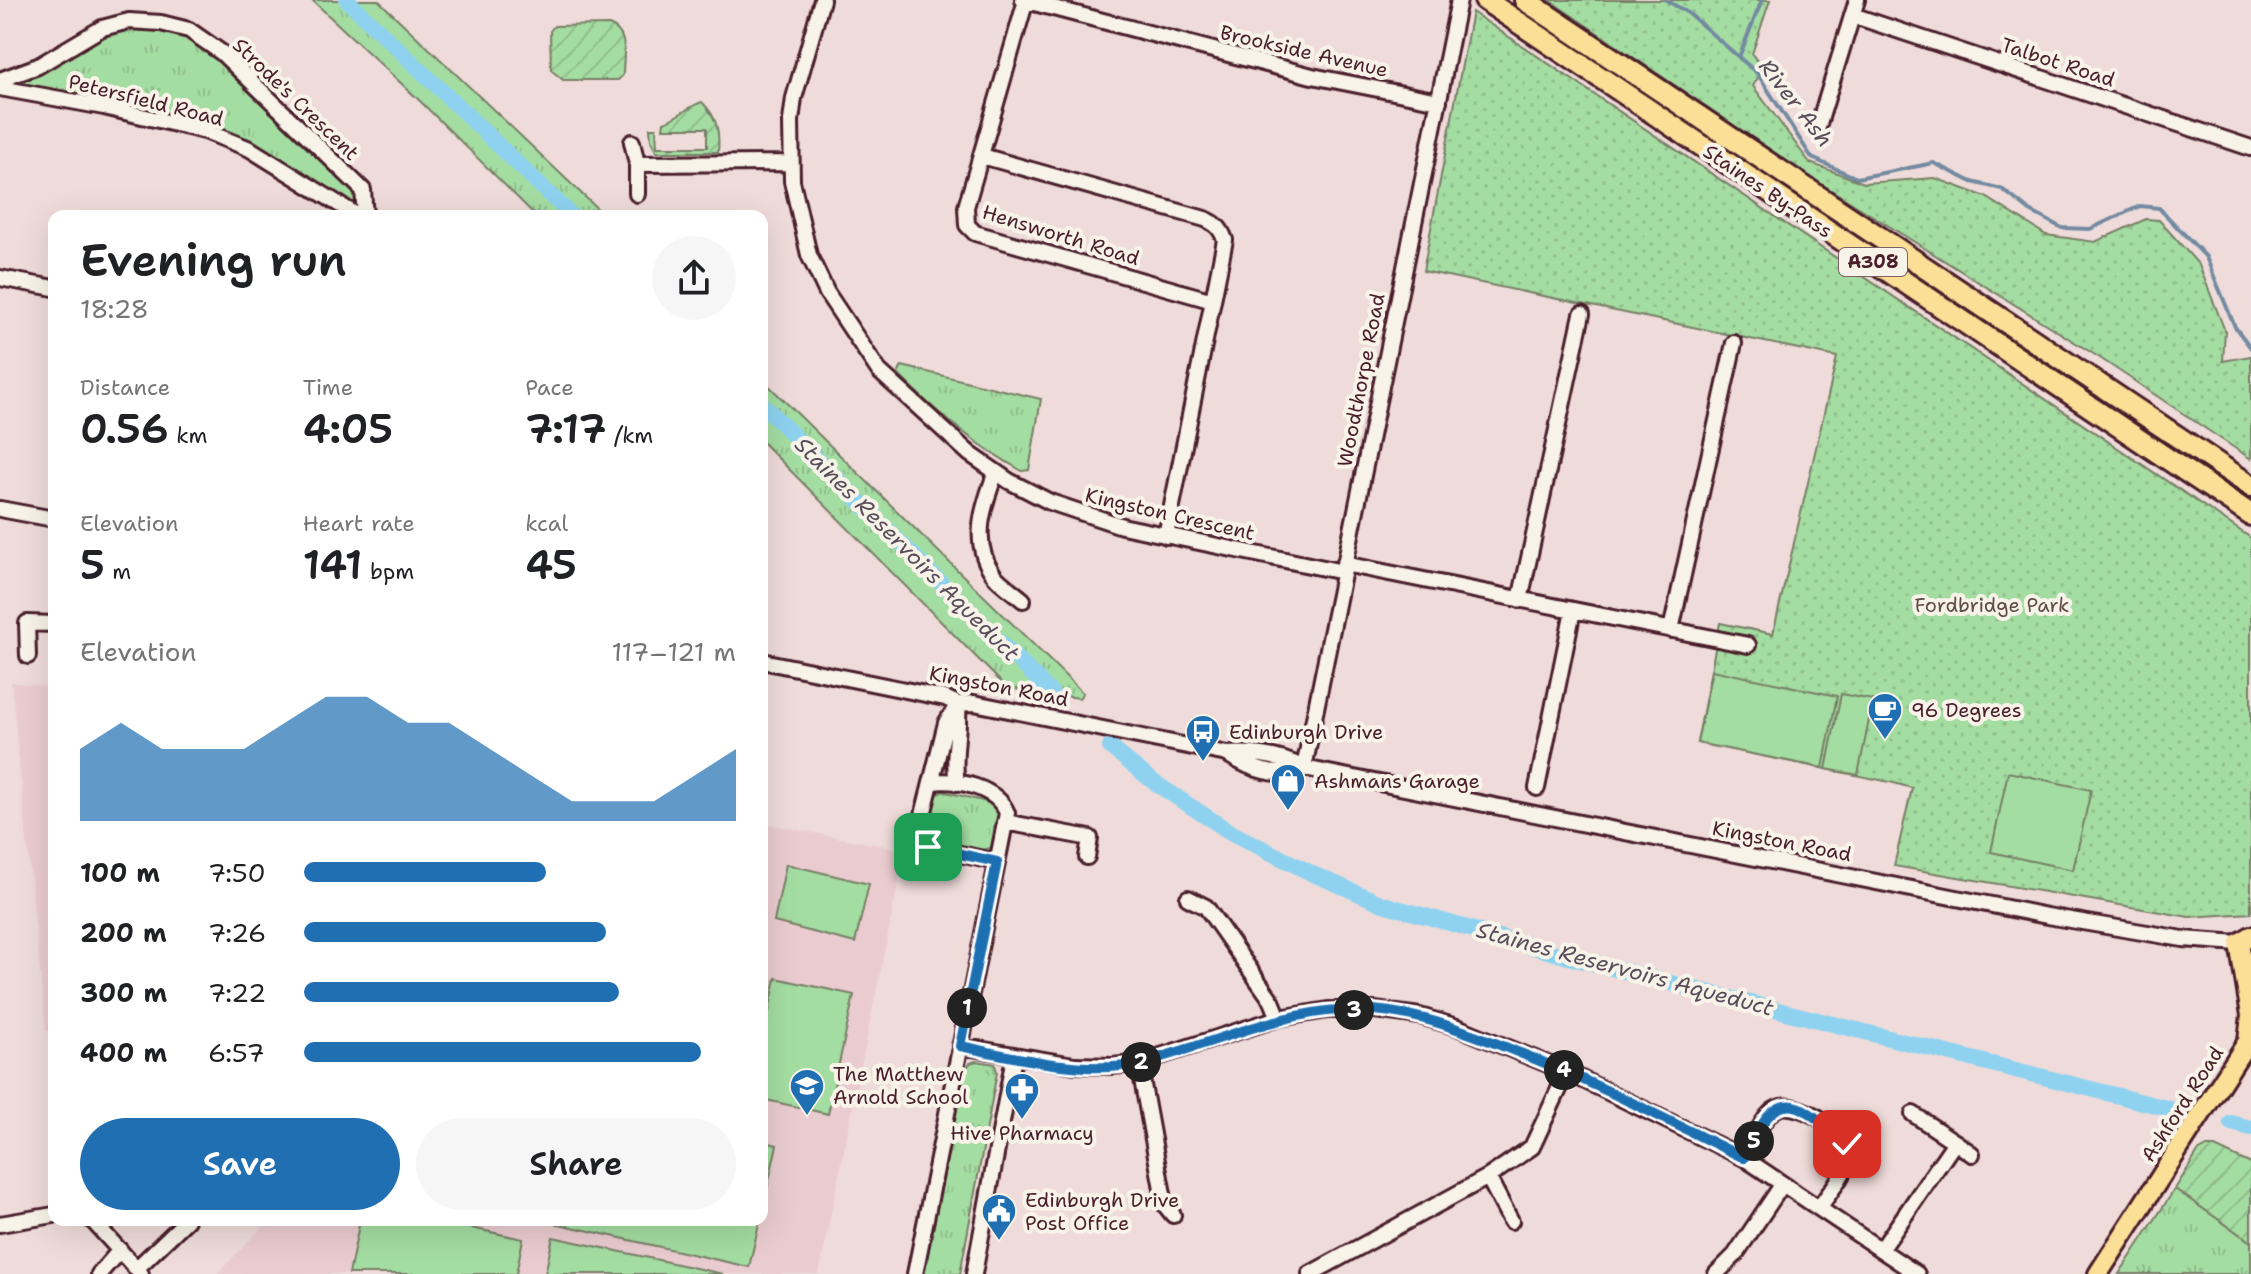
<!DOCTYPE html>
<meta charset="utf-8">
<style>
:root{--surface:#fff;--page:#f6f6f6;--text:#202124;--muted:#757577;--accent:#1f6fb2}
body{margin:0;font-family:"Shantell Sans",sans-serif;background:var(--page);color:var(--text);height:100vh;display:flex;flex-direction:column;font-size:30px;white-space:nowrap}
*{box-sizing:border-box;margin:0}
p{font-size:26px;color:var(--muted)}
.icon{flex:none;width:44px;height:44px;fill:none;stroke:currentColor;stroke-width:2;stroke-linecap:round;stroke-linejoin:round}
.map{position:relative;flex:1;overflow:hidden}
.details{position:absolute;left:48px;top:210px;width:720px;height:1016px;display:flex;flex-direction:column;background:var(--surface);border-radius:16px;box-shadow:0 8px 32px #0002}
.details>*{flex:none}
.pin{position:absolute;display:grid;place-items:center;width:68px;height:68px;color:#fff;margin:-34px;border-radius:16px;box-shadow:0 4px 12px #0006}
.km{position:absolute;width:40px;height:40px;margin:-20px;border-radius:50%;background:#222;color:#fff;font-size:22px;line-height:40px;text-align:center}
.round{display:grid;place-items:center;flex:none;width:84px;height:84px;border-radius:42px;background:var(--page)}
.summary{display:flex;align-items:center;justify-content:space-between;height:136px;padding:0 32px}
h1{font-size:44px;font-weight:600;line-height:60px}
.stats{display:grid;grid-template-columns:repeat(3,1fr);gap:12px;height:136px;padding:8px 32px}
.stats div{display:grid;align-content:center}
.stats b{font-size:40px;font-weight:600}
.stats small{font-size:22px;font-weight:400}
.stats p{font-size:22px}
.chart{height:224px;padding:16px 32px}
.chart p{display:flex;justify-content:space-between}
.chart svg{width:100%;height:144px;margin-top:8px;fill:var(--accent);opacity:.7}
.button{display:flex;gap:16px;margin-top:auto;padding:16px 32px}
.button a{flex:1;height:92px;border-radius:48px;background:var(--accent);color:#fff;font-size:32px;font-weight:600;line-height:92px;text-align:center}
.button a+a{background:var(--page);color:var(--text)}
ul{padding:0 32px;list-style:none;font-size:26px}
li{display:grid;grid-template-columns:128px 96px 1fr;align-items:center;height:60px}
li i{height:20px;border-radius:10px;background:var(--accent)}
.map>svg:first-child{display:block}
</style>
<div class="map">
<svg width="2251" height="1274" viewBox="0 0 2251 1274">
<defs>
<pattern id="grass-tufts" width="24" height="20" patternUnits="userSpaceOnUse" patternTransform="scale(2)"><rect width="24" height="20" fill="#a4dda2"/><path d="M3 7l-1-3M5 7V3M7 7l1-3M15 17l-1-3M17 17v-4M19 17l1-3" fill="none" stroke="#8fbd8c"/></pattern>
<pattern id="park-dots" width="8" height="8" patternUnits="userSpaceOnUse" patternTransform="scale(2)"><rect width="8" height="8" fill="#a4dda2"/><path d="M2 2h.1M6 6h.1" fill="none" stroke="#8fbd8c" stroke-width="1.8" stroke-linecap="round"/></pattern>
<pattern id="garden-furrows" width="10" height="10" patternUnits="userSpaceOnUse" patternTransform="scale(2)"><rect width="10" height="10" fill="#a4dda2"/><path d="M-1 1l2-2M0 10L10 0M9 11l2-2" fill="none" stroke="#8fbd8c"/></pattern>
</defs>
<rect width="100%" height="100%" fill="#efdcda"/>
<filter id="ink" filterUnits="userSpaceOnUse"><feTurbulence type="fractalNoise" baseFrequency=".0125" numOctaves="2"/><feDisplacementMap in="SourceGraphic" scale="16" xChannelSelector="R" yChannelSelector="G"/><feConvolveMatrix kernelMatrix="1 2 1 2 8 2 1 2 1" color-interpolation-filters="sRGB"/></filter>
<g filter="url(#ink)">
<path fill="#eaccd0" d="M11,682L54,688V1032L46,1031Z
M762,823L905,850L819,1274H217L269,1220H762Z"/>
<path fill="url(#grass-tufts)" stroke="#777e66" stroke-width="2" d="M312,0H378L605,216H536L420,101Z
M133,28L189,30L363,190L365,216L250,149L81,103L26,85L22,81C56,58 93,37 133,28Z
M902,366L1041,399L1029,470L1022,471C976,445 935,412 898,374Z
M762,379L1083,693L1079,698L1007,688L762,442Z
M942,791L995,804L1000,810L994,847C975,854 943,850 927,838L935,797Z
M976,1061L995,1064L997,1072L960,1274H924L964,1072L970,1063Z
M2175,1189L2251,1242V1274H2119Z"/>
<path fill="url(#park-dots)" stroke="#777e66" stroke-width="2" d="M1549,0H1770L1752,54L1763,69L1753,86L1810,163L1864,183L1935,178L1986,197L2046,235L2095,242L2146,219L2159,220L2199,265L2225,331L2223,361L2251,356V459L2100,358L1804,173Z
M1472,12L2251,538V913L2189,917L1894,866L1912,788L1890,782L1697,743L1720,623L1773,634L1837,357L1423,271Z"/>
<path fill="url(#garden-furrows)" stroke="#777e66" stroke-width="2" d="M609,25C630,33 623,56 623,75L618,80H563L551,70L550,31L554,26Z
M702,102C717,117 720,131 718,152H656L651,140L650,128H656L657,147H707V128H663L664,122C678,117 688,107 702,102Z
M2207,1147H2215L2251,1164V1242L2175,1189L2198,1152Z"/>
<path fill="#a4dda2" stroke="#777e66" stroke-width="2" d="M1712,670L1837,696L1823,768L1697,743Z
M1841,694L1873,700L1858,775L1826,769Z
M2008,772L2091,790L2073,870L1991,852Z
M786,864L869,884L855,943L774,922Z
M776,978L854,995L828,1114L762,1099V1045Z
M762,1141L777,1145L762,1211Z
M360,1220H434L523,1239L516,1274H349Z
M554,1220H760L749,1267L554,1223Z
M553,1237L723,1274H545Z"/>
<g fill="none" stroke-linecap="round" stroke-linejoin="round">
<path stroke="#738aa1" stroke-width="4" d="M1666,0L1688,13L1757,73L1812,158L1857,178L1934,163L1972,182L2002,189L2030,211L2062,228L2090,229L2140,206L2159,208L2206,257L2235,327L2251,348
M1739,57L1762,0"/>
<path stroke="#8ed2f0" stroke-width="16" d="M347,0L572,216
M762,404L1052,694
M1110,747L1155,783L1230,832L1313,874L1383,904L1576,959L2174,1110
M2231,1123L2251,1128"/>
<defs>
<path id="minor" d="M822,0L794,98L791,121L792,181L809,255L827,293L879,371L970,454L1009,481L1050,502L1122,526L1343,572
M1023,0L1312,76L1439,101
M1026,0L966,207L967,225L975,233L1213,301
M1852,15L2251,148
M0,80L38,66L102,28L129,21L161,23L189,30L222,53L363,190L365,216
M0,88L104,107L205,131L250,149L358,216
M1818,127L1857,0
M632,142L637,164V194
M982,156L1205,219C1217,224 1221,229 1225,240L1166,536
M637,164L790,163
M0,278L54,288
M996,472C983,506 970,543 994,575C1001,584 1014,592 1023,600
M0,509L54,519
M1344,564L1748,645
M1520,600L1582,314
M1671,630L1734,343
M28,656L27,623L54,624
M762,661L945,698L958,704L974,703L1227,754C1254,752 1280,756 1304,768L2047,916L2183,939L2239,943
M958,704L946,723L920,827L922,838L928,847L997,862
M1227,754C1252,770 1276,779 1304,768
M1304,768L1459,0
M957,783C952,755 960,733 958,705
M1537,788L1573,610
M1005,822L1090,838L1087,857
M1188,898L1206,907L1272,1001L1279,1018
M960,1046L1074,1065L1113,1066L1139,1063L1279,1018L1328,1010H1375L1420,1016L1457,1027L1567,1072L1744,1158L1917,1274
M1139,1063L1165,1205L1173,1215
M1955,1142L1972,1154
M1744,1158C1753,1143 1762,1115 1778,1108C1793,1101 1833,1123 1843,1136C1846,1140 1848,1148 1848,1153C1849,1171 1829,1192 1820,1207
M1488,1177L1511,1221
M92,1220L141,1274
M0,1224L54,1215
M1881,1250L1955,1142L1913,1114
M136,1269L187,1220
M99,1274L120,1250
M915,1274L1007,813C997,787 957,779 932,782
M974,1274L1014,1057
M1310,1274L1488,1177L1532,1147L1567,1072
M1716,1274L1735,1255L1782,1185"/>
<path id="major" d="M2098,1274L2248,1041L2251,1015L2239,943L2251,936"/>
<path id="highway" d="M1485,0L2251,515
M1525,0L2251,486"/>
</defs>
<use href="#minor" stroke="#4a1f2b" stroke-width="20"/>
<use href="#major" stroke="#4a1f2b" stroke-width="24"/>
<use href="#highway" stroke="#4a1f2b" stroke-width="26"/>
<use href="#minor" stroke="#f7f3e8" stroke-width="14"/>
<use href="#major" stroke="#fbdf96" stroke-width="18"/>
<use href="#highway" stroke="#fbdf96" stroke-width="20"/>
</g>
</g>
<g fill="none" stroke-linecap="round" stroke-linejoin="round" filter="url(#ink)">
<defs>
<path id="route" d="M928,847L997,862L960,1046C1014,1057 1086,1076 1140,1063C1204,1047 1261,1019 1327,1011C1395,1002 1458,1028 1520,1053C1597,1083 1670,1122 1744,1158C1755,1139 1768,1097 1798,1107C1805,1109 1813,1116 1819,1120C1830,1127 1841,1132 1847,1144"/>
</defs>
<use href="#route" stroke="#fff" stroke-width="16"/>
<use href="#route" stroke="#1f6fb2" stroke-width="10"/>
</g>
<defs>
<symbol id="cafe-pin" viewBox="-11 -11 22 30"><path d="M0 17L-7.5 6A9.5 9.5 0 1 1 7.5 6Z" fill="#1f6fb2" stroke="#f7f3e8"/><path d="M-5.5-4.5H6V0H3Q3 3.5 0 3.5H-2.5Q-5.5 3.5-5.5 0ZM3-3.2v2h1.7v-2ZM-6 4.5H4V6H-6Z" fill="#fff"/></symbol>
<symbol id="bus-pin" viewBox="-11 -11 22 30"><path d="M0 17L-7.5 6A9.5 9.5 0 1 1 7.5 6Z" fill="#1f6fb2" stroke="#f7f3e8"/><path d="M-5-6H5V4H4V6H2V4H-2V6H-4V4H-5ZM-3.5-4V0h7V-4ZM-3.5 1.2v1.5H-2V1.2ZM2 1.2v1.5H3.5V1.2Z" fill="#fff"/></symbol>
<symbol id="shop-pin" viewBox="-11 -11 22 30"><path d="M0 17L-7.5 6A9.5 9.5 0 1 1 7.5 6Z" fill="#1f6fb2" stroke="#f7f3e8"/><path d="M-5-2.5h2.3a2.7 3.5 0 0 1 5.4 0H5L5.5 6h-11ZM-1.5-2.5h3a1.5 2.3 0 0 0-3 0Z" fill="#fff"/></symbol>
<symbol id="school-pin" viewBox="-11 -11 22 30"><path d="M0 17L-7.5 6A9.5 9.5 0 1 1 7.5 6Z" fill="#1f6fb2" stroke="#f7f3e8"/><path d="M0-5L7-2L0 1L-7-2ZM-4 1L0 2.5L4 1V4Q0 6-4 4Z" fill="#fff"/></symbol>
<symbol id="pharmacy-pin" viewBox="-11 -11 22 30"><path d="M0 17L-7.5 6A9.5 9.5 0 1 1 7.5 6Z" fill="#1f6fb2" stroke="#f7f3e8"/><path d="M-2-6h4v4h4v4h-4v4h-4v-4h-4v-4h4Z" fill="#fff"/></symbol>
<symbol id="civic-pin" viewBox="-11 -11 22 30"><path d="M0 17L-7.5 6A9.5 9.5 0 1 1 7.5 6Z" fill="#1f6fb2" stroke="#f7f3e8"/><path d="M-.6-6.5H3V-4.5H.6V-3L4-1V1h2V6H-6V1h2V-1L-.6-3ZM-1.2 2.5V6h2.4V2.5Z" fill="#fff"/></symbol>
</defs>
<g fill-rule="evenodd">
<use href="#cafe-pin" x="1865" y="690" width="40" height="54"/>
<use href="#bus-pin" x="1183" y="712" width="40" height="54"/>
<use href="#shop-pin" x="1268" y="761" width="40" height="54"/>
<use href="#school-pin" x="787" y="1066" width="40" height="54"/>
<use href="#pharmacy-pin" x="1002" y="1070" width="40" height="54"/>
<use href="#civic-pin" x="979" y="1191" width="40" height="54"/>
</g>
<g text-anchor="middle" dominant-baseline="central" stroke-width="8" stroke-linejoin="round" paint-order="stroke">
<rect fill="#f7f3e8" stroke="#7e5f64" stroke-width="2" x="1839" y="248" width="68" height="28" rx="6"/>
<g font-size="18" font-weight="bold" fill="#4a1f2b">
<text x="1873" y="262">A308</text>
</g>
<g font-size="20" fill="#4a1f2b" stroke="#f7f3e8">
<text transform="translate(1304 51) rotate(13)">Brookside Avenue</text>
<text transform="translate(2058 62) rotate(18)">Talbot Road</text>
<text transform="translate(296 99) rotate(44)">Strode's Crescent</text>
<text transform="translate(146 100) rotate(14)">Petersfield Road</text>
<text transform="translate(1768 191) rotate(34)">Staines By-Pass</text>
<text transform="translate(1061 235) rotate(17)">Hensworth Road</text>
<text transform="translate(1361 380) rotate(-79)">Woodthorpe Road</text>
<text transform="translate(1170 514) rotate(13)">Kingston Crescent</text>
<text transform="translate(999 686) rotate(11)">Kingston Road</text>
<text transform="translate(1782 841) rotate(11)">Kingston Road</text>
<text transform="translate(2182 1104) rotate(-57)">Ashford Road</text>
</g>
<g font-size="20" fill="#604e49" stroke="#f7f3e8">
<text x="1992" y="605">Fordbridge Park</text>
</g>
<g font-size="20" fill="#4a1f2b" stroke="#f7f3e8" text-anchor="start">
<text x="1911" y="710">96 Degrees</text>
<text x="1229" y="732">Edinburgh Drive</text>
<text x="1314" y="781">Ashmans Garage</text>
<text x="833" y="1074">The Matthew<tspan x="833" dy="23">Arnold School</tspan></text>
<text x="1022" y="1133" text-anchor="middle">Hive Pharmacy</text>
<text x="1025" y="1200">Edinburgh Drive<tspan x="1025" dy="23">Post Office</tspan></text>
</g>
<g font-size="22" font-style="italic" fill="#5b4c5c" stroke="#f7f3e8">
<text transform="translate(1796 103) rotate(52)">River Ash</text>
<text transform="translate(907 549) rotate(45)">Staines Reservoirs Aqueduct</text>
<text transform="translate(1625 969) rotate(15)">Staines Reservoirs Aqueduct</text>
</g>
</g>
</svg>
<div class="pin" style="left:928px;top:847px;background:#1e9e55"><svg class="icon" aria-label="arrive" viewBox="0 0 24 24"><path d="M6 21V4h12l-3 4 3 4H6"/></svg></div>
<div class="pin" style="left:1847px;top:1144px;background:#d93025"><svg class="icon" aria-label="check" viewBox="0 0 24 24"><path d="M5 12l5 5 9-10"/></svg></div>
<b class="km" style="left:967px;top:1008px">1</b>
<b class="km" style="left:1141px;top:1062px">2</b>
<b class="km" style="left:1354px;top:1010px">3</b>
<b class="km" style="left:1564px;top:1070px">4</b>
<b class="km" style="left:1754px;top:1141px">5</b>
<section class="details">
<div class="summary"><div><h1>Evening run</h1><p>18:28</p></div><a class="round"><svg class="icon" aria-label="share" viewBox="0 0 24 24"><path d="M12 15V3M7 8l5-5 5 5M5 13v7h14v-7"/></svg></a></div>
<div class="stats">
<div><p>Distance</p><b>0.56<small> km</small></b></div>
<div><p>Time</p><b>4:05</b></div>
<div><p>Pace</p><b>7:17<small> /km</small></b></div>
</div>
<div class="stats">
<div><p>Elevation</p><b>5<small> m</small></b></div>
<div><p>Heart rate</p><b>141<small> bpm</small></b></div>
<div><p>kcal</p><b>45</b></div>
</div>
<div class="chart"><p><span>Elevation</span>117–121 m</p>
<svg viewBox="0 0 160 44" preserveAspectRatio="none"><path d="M0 44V22L10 14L20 22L30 22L40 22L50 14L60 6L70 6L80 14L90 14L100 22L110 30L120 38L130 38L140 38L150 30L160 22V44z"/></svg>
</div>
<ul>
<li><b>100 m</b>7:50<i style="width:56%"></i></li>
<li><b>200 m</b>7:26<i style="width:70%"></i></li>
<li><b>300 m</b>7:22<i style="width:73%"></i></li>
<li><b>400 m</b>6:57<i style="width:92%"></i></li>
</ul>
<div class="button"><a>Save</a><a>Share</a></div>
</section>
</div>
